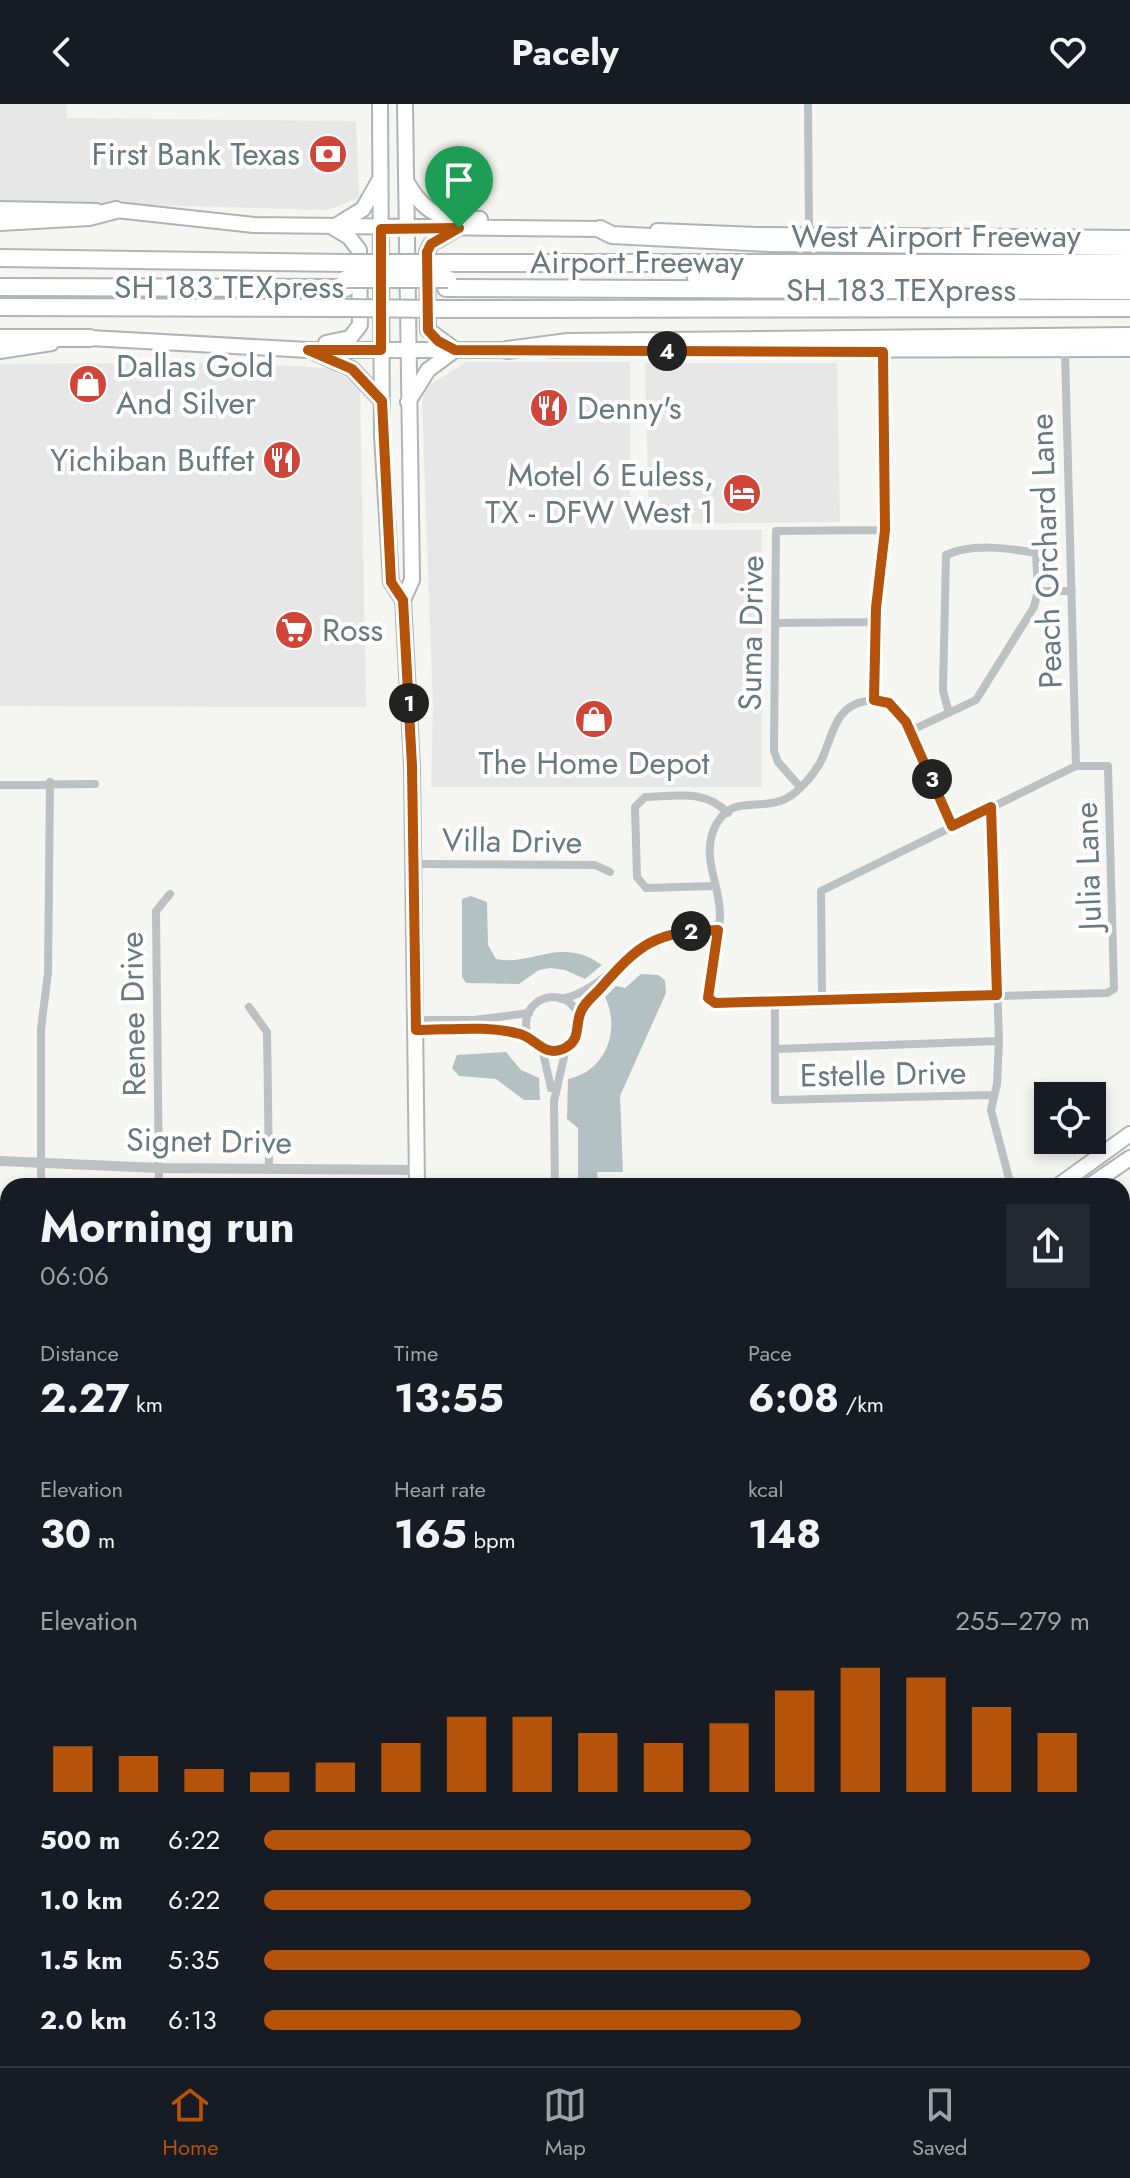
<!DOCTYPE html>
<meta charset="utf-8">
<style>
:root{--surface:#171b24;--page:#242831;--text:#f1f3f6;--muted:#9ea1a6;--line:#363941;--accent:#b45309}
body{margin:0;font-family:Jost,sans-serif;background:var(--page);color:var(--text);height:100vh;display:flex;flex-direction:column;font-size:30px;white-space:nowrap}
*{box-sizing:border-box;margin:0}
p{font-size:26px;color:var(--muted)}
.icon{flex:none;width:44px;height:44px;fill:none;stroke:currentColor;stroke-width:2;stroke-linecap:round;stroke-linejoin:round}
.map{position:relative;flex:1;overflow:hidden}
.details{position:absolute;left:0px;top:1074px;width:1130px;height:888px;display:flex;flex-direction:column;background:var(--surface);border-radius:24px 24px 0 0;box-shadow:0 4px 12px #0003}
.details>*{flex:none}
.tools{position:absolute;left:1034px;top:978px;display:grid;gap:16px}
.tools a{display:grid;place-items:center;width:72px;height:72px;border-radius:0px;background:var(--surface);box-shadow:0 4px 12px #0003;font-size:40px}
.pin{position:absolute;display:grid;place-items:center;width:68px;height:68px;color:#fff;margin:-82px -34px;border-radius:50% 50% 50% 0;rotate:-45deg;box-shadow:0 0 8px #0007}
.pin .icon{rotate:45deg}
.km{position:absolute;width:40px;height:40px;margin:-20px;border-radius:50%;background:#222;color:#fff;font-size:22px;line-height:40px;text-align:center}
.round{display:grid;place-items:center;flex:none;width:84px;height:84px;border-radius:0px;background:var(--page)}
.head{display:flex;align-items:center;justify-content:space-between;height:136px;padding:0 40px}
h1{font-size:44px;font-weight:700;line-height:60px}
.figures{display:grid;grid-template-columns:repeat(3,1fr);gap:12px;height:136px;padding:8px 40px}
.figures div{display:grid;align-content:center}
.figures b{font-size:40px;font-weight:700}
.figures small{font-size:22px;font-weight:400}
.figures p{font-size:22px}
.chart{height:224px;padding:16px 40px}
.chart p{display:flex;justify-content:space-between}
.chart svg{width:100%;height:144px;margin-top:8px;stroke:var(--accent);stroke-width:6}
ul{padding:0 40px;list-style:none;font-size:26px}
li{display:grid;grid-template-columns:128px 96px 1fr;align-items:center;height:60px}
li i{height:20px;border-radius:10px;background:var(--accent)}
header{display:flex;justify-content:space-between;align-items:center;height:104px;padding:0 40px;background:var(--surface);font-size:36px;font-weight:700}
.dock{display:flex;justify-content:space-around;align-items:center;height:112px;border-top:2px solid var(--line);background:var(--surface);font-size:22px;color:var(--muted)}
.dock a{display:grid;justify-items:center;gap:4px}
.dock .selected{color:var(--accent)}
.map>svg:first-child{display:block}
</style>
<header><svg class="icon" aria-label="back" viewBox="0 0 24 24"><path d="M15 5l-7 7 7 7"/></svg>Pacely<svg class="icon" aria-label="heart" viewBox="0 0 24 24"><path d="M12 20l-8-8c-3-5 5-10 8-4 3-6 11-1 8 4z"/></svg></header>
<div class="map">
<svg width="1130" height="1962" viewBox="0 0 1130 1962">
<rect width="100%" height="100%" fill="#f5f5f2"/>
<path fill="#e6e7e6" d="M0,0H66L67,14L356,17L359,94L327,106L0,97Z
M466,258H630V426H762V683H431L433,604L422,297L428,282Z
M234,259L329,264L360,282L366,603L0,602V260Z
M645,259H837L840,418L649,420Z
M1122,1616L1130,1618V1877H1122Z"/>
<path fill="#d6dad2" d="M767,1954H923V1962H768Z"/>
<path fill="#b3c1c3" d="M471,792L487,798L488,841L496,855C530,863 561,831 602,861L585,875L565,866L550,864L539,866L519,880L466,879L462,873V795Z
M641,870L658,871L665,876L666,889L620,992L623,1068H597L599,1082H578V1024L567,1015L568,975C606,967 621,926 605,893L616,882L625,884Z
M506,948L521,966L539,974L540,996H524L496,975L459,972L452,964L457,951Z"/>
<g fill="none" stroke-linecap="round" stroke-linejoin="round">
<defs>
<path id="secondary" d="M0,104L97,106
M657,126L757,130L1130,133
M550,247L1130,246
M0,248L52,240"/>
<path id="primary" d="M380,0L382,332L391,478L403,496L412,662L417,1082
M406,77C428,114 440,114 480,115
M116,106L254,121L600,125
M337,121L363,105L379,77
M90,234L308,246H507
M326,239L350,234L360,221L359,146L349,133L334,124
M451,243L428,226L427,148L431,140L455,126
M316,249L352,265L382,297
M408,298L428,266L455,246
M403,496L412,476L405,0
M1058,1082L1130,1030
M1089,1082L1130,1054
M0,1672L8,1669
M0,1697L8,1693
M430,1954V1962
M408,1962V1954"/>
<path id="motorway" d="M0,118L89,113L116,106
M600,125L612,131L770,139L1130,143
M0,154L345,159
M448,159H1130
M696,174L1130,173
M0,183L346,184
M446,184L1130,187
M0,203L345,204
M444,205L1130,204
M0,234H90
M507,246L568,238L1130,232"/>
</defs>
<use href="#secondary" stroke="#adb4b7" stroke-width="16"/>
<use href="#primary" stroke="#afb4b6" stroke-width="18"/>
<use href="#motorway" stroke="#b1b5b7" stroke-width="20"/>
<path stroke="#bbc0c2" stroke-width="8" d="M808,0L809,131
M1038,487H1072
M776,519L876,518
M874,596L876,504L885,426L883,248
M910,627L976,596L1034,503L1038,487L1036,449C1008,444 972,439 946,451L943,587L949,609
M0,681L95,680
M800,683L778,658L774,647L776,427L885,426
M991,703L999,937L997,980L991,1006L1011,1082
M952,722L899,607C889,599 879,595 866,597C834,602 833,632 821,657C814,670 798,690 783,696C757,707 730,689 714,725C702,754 719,779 720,809C720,837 712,867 708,894L715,899H735L1107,889L1114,885L1108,662H1076
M413,760L595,761L610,768
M715,782L646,784L637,773L635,703L645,693C677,692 704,685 728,709
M526 920a27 27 0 1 1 54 0a27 27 0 1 1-54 0Z
M561,895C598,888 620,855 651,837C671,825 695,827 718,826
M822,896L821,787L1076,662L1065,247
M775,898V996L992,991
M249,903L267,928L269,1064
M579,912L607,876
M416,916H474L529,909
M416,926L507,927L530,933
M542,944L551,984
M776,945L999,937
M41,1082V925L48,869L50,678
M159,1082L156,807L170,790
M555,1082L554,997L566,944
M0,1283H8
M1122,1489L1130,1465
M1122,1604L1130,1606
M1122,1888H1130
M1030,1954V1962"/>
<path stroke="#bbc0c2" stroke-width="10" d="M0,1057L159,1064L417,1066"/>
<use href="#secondary" stroke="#fff" stroke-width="12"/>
<use href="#primary" stroke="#fff" stroke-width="14"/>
<use href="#motorway" stroke="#fff" stroke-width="16"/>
<defs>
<path id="motorway-bridge" d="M345,159H448
M346,175H448
M345,204L444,205"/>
</defs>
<use href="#motorway-bridge" stroke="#b1b5b7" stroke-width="20" stroke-linecap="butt"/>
<use href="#motorway-bridge" stroke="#fff" stroke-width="16"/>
</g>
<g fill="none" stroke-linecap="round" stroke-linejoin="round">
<defs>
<path id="route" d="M459,124L431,140L427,148L428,226L438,237L455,246L883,248L885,426L876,504L874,596L889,599L906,618L952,722L991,703L997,891L715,899L708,894L718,826C654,828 641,838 599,886C592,893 583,900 580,910C575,924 581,937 563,945C544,953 535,934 520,930C488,921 449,926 416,926L412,662L403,496L391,478L382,297L352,265L308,246H381V125Z"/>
</defs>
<use href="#route" stroke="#fff" stroke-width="16"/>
<use href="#route" stroke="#b45309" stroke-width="10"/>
</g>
<defs>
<symbol id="bank-disc" viewBox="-11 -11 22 22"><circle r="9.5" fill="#d04537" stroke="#fff"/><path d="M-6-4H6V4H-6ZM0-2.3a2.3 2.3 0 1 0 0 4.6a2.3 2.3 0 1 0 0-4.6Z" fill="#fff"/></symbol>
<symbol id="shop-disc" viewBox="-11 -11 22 22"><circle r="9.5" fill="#d04537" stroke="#fff"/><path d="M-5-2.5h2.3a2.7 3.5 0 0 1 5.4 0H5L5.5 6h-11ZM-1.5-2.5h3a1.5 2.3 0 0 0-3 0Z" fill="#fff"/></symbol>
<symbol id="restaurant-disc" viewBox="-11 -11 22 22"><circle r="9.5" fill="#d04537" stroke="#fff"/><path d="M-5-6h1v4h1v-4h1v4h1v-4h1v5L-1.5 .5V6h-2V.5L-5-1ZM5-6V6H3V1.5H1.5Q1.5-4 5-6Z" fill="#fff"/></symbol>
<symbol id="hotel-disc" viewBox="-11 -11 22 22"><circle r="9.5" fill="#d04537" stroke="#fff"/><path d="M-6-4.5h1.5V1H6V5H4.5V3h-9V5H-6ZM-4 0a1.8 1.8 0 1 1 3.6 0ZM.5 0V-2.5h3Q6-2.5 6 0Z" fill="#fff"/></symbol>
<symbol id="supermarket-disc" viewBox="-11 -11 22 22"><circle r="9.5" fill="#d04537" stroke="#fff"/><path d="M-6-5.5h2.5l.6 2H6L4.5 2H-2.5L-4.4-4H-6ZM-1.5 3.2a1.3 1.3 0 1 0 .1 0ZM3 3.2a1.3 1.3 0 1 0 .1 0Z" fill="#fff"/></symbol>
</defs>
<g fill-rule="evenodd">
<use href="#bank-disc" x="306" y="28" width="44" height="44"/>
<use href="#shop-disc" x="66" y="258" width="44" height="44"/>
<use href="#restaurant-disc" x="527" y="282" width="44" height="44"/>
<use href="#restaurant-disc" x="260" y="334" width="44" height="44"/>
<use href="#hotel-disc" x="720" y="367" width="44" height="44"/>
<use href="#supermarket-disc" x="272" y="504" width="44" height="44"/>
<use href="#shop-disc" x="572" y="593" width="44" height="44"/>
</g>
<g text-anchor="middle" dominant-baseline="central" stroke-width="8" stroke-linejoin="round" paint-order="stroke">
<g font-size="32" fill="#687980" stroke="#fff" text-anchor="end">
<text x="300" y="50">First Bank Texas</text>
<text x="116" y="262" text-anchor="start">Dallas Gold<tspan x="116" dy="37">And Silver</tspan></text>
<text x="577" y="304" text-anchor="start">Denny's</text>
<text x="254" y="356">Yichiban Buffet</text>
<text x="714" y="371">Motel 6 Euless,<tspan x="714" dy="37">TX - DFW West 1</tspan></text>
<text x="322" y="526" text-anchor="start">Ross</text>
<text x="594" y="659" text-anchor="middle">The Home Depot</text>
</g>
<g font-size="32" fill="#687980" stroke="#fff">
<text x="936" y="132">West Airport Freeway</text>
<text x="637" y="158">Airport Freeway</text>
<text x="229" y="183">SH 183 TEXpress</text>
<text x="901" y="186">SH 183 TEXpress</text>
<text transform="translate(1046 447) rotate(-92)">Peach Orchard Lane</text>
<text transform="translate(751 529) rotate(-89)">Suma Drive</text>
<text transform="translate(512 737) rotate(1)">Villa Drive</text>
<text transform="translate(1088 762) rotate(-92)">Julia Lane</text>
<text transform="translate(133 910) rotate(-91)">Renee Drive</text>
<text transform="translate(883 970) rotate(-1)">Estelle Drive</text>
<text transform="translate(209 1037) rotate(1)">Signet Drive</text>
</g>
</g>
</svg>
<div class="tools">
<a><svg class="icon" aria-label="locate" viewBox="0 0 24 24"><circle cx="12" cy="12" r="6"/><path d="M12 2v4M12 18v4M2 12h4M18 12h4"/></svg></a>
</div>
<div class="pin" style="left:459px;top:124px;background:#1e9e55"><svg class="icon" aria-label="arrive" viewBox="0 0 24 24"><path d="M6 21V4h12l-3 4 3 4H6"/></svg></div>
<b class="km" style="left:409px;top:599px">1</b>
<b class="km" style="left:691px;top:827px">2</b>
<b class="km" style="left:932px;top:675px">3</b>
<b class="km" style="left:667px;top:247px">4</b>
<section class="details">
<div class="head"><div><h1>Morning run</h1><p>06:06</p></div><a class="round"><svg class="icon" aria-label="share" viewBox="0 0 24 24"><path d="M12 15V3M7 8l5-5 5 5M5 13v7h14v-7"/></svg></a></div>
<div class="figures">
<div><p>Distance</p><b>2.27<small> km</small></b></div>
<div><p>Time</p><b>13:55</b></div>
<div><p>Pace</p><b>6:08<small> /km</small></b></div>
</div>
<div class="figures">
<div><p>Elevation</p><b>30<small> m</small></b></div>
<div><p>Heart rate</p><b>165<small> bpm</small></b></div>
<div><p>kcal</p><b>148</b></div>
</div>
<div class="chart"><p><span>Elevation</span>255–279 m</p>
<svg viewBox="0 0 160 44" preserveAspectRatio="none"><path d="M5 44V30M15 44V33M25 44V37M35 44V38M45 44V35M55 44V29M65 44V21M75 44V21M85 44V26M95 44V29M105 44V23M115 44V13M125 44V6M135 44V9M145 44V18M155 44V26"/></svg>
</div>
<ul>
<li><b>500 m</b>6:22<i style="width:59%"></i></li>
<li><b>1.0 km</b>6:22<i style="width:59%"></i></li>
<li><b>1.5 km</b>5:35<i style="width:100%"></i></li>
<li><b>2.0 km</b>6:13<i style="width:65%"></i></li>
</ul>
</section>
</div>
<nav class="dock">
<a class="selected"><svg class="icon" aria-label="home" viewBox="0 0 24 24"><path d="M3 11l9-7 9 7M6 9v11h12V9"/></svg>Home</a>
<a><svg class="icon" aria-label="map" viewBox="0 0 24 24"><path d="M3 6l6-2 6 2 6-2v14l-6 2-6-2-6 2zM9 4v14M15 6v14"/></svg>Map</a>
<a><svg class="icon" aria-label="saved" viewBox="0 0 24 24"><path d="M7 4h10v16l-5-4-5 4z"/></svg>Saved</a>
</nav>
